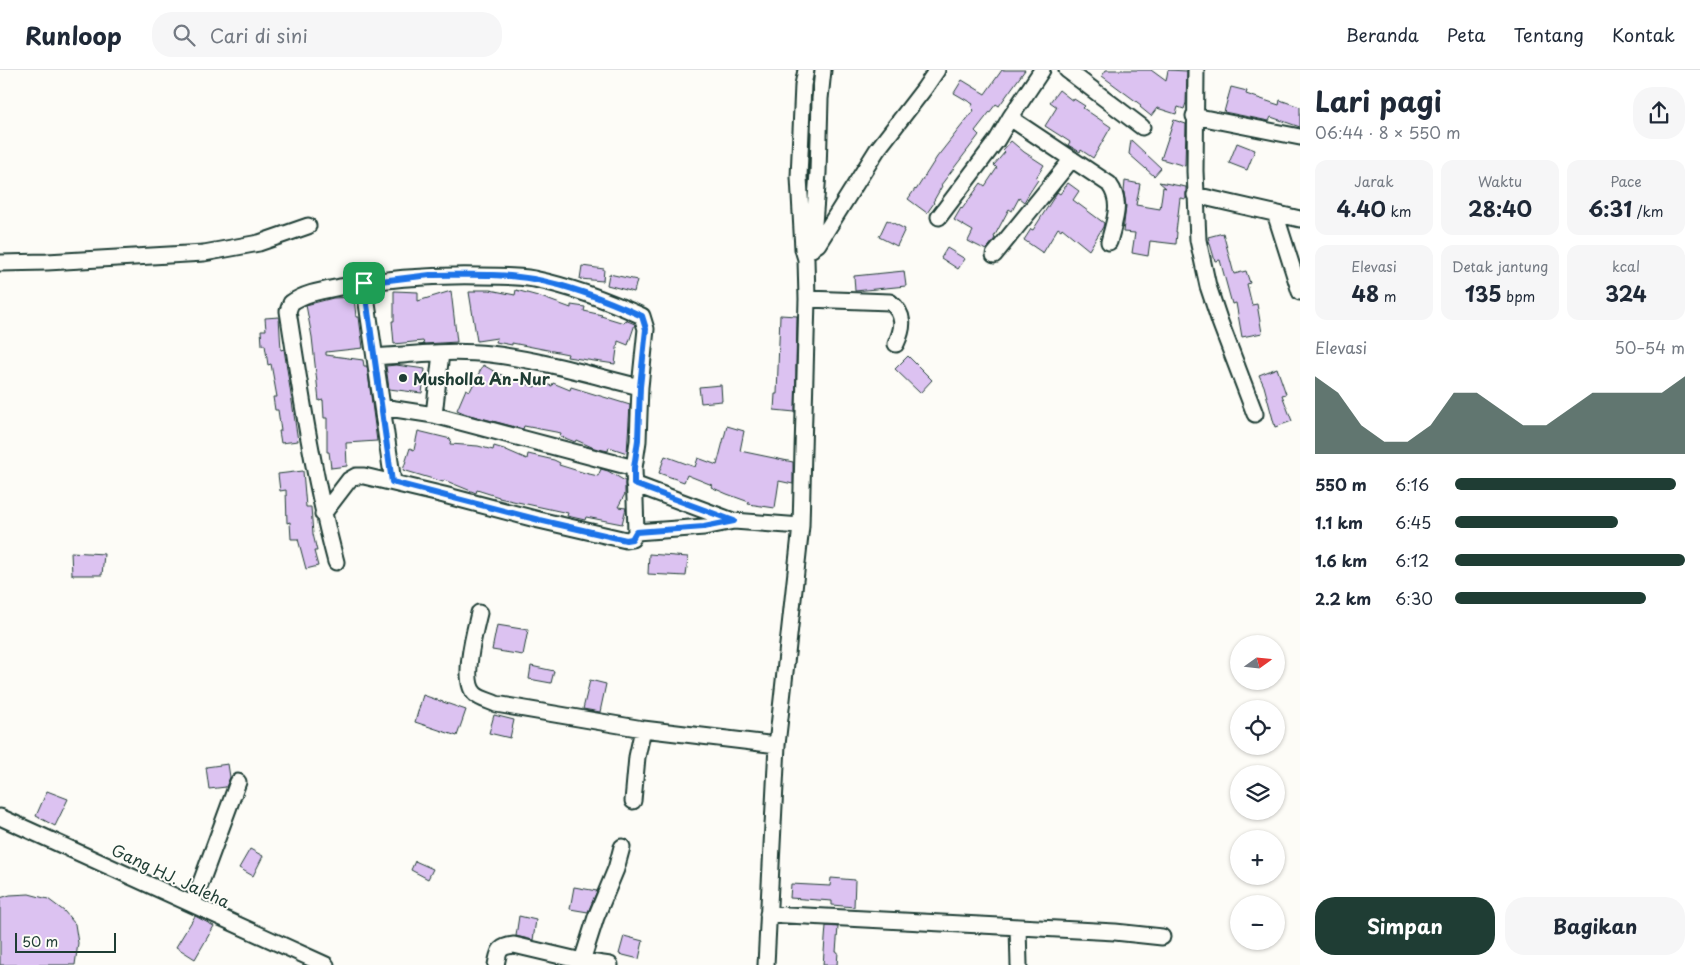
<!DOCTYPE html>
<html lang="id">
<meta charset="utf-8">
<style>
:root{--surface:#fff;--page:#f6f6f7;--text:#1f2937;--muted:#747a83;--line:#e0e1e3;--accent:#1f3d34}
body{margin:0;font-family:"Playpen Sans",sans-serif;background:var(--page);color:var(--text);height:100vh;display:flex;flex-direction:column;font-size:19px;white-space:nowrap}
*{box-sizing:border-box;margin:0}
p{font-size:16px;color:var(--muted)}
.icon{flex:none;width:28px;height:28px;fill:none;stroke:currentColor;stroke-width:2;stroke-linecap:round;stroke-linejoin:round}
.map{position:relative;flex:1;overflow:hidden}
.drawer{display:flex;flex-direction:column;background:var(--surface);width:400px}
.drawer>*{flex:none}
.needle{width:32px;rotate:75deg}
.controls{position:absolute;left:1230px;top:565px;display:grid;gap:10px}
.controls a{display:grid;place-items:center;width:55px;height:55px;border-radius:50%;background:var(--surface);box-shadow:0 1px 4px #0004;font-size:25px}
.scale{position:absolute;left:15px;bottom:12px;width:101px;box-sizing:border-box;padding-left:5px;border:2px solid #1f3d34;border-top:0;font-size:14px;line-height:18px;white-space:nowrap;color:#1f3d34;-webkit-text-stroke:4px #fdfcf7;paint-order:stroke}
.pin{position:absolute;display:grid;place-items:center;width:42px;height:42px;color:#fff;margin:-21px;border-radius:10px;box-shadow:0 2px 8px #0006}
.round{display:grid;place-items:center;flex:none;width:52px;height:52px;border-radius:20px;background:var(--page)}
.headline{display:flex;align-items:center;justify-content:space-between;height:85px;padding:0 15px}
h1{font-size:28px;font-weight:700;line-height:38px}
.stats{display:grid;grid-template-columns:repeat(3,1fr);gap:8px;height:85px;padding:5px 15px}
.stats div{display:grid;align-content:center;border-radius:12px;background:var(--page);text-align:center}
.stats b{font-size:21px;font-weight:700}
.stats small{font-size:14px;font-weight:400}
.stats p{font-size:14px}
.chart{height:140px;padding:10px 15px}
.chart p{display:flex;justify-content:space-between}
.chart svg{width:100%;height:90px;margin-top:5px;fill:var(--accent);opacity:.7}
.primary-button{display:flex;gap:10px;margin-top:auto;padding:10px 15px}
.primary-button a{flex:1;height:58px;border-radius:20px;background:var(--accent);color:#fff;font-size:20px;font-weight:700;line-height:58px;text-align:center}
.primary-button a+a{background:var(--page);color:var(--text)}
ul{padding:0 15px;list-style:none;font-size:16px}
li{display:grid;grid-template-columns:80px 60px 1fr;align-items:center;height:38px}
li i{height:12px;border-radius:6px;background:var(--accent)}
header{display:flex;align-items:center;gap:30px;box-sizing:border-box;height:70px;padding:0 25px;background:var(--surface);border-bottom:1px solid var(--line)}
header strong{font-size:24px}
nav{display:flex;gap:28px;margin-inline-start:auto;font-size:18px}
.search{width:350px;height:45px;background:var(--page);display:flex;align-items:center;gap:12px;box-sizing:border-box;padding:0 18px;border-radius:20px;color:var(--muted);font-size:19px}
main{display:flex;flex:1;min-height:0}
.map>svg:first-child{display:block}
</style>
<header>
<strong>Runloop</strong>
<div class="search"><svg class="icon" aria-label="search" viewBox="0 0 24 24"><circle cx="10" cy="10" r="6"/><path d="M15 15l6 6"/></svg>Cari di sini</div>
<nav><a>Beranda</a><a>Peta</a><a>Tentang</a><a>Kontak</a></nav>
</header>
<main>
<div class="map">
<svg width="1300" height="895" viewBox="0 0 1300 895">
<rect width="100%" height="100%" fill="#fdfcf7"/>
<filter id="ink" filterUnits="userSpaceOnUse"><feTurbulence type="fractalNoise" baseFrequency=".02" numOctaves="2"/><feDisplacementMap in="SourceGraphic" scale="10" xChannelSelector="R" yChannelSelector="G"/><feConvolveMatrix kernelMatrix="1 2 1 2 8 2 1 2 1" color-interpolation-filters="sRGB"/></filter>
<g filter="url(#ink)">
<path fill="#dcc2f1" stroke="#1f3d34" d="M1002,0H1025L999,36L996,34L975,61L979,65L941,115L942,116L933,132L934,133L927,143L908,129L915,119L916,120L937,87L974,40L971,37L973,34L954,23L962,10L985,24Z
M1106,0H1151L1166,11L1168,0L1187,1L1186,33L1184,39L1178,37L1176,44L1157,38L1151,46L1140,37L1141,35L1102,6Z
M1231,17L1247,21L1246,24L1279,35L1280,30L1300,37V57L1271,47L1269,51L1224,42Z
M1059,20L1073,31L1074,29L1085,36L1083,38L1111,57L1093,88L1081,80L1080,82L1068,75L1070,72L1045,56L1057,37L1050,32Z
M1174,50L1186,54L1185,96L1161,89Z
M1131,70L1161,98L1154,106L1129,84Z
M1011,71L1024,82L1044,95L1036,108L1038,110L1030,122L1024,132L1019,128L1012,141L1009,139L994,167L995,168L993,171L986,180L968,171L973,161L954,150L961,138L962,139L981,113L985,116L997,98L994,95L1005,82L1003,80Z
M1237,73L1255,80L1247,100L1229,93Z
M1125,111L1140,114L1136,135L1160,139L1163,117L1166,118L1159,112L1186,117V129L1180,128L1176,162H1177L1176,174L1150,171L1148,186L1132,183L1135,163L1123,162L1126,136L1124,122Z
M1068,113L1079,121L1073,130L1104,153L1103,157L1089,180L1062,158L1061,160L1058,158L1043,183L1024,170L1031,159L1033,160L1056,124L1057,122L1060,124Z
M887,150L905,159L897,176L879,167Z
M1223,163L1234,204L1246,201L1250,213L1247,214L1252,235L1257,234L1262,263L1242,267L1236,233L1232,234L1220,190L1215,191L1208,167Z
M947,178L965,189L958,199L941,188Z
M582,196L604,199L603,211L580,209Z
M904,201L906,216L855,221L854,206Z
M609,204L637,210L634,222L607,215Z
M475,220H490L515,225L516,220L538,226L571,238V235L585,237L584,241L602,245L601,246L624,253L625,250L635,254L628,275L618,271L615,294L567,287L568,284L512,273V275L496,272L497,268L477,271L469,222H475Z
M394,221L418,222V231L451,221L457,272L424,274L423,271L394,274L392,251H394Z
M354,227L356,247H359L363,278L326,282V285L363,290L364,296H367L377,371L346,373L347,396L331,398L329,382H327V348H324L323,330L319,331L312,267L306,235L333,228Z
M780,245L797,246L795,342L774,340L775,324H777Z
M279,247L281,280L284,279L298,371L281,373L279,361H281L278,340H275L273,327H277L271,294L268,295L265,275H262L261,260H266L265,248Z
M908,286L932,310L920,323L895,299Z
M396,295L425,299L422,323L389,319L386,296Z
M483,295L499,304L535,317L536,311L552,316L553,313L570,320L571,317L630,335L627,383L609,377L608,381L594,378L576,370L575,372L560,366L561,363L524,356L523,359L466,344L457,340L466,319L470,321Z
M1277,298L1286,324L1282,325L1292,351L1275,357L1264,316L1259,305Z
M721,315L722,331L701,333L699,317Z
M727,356L744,361L740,381L793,392V414L779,411L775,438L748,434L749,432L727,424L711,417L712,415L687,405L684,412L659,403L665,386L695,397L698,388L717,395Z
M418,361L451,369L450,374L478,376L493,380L494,376L504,379L527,389L528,384L554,390L560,393L559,395L585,403L598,406L601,399L608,401L625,411V424L618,437L626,438L622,454L586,447L585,450L567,446L568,443L499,428V427L477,420L476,423L444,410L443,412L403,400L410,378L414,380Z
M303,401L306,437H311L313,464L317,481H314L318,496L306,499L298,469H291L290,452L287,453L286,420L280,421L278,404Z
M71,482L104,484L102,505H72Z
M649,484L688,487L686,506L648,504Z
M497,555L528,560L523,585L492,580Z
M531,596L554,601L551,613L529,609Z
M590,610L606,614L600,642L583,639Z
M423,625L466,640L457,666L415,652Z
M494,645L514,650L510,668L489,663Z
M228,694L230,707L226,717L209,719L206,697Z
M47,721L68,729L55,756L36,746Z
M250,779L263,786L253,806L239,798Z
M415,791L433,799L428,809L411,800Z
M831,808L855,810L854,837L832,835V831L790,828L791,814L830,816Z
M574,817L597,821L588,842L570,839Z
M29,824L48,829L64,841L75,854L78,873L75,895H0V828L10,825Z
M195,846L214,856L195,889L176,877Z
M519,846L536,850L533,870L516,866Z
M826,856L838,857L836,882H838L837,895H823Z
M624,866L643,871L639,889L619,884Z"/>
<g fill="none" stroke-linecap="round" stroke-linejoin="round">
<defs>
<path id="minor" d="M1067,0L1142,57
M1196,0L1195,101L1198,170L1208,216L1220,252L1255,344
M1194,46L1300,67
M1010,48L1109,114C1123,133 1114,151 1109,172
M1195,125L1300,149
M1275,143L1300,222
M939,147L997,70L1010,48L1042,0
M803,179L812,178L818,174L877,80L924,19L937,0
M812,179L818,103L820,29L823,0
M994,185L1072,89
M0,193L47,192L204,183L259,173L308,156
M364,213L393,412
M807,229L890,232C905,244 904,257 896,274
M375,287C413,284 452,280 490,284C541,290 591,305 640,317
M382,337L434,345L634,398
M434,345L441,283
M634,414L733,451
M323,444L349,410L356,406H364L444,425L539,450L626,470L632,469L636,462L634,398L638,371L640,317L646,259L642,246C607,230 572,217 534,209C517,206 499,206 481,206C435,205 390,208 345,216C326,220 306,222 291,233L288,241C301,325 314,410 336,492
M636,462L704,457L734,451L801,456
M479,543C475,560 461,611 475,624C480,629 490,631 496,634L643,659L777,675
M633,731L637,687L643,659
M0,747L326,895
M193,834L238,712
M768,844L1115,862L1162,867
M1018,857L1019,895
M582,891L596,847L616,799L622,777
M496,895C499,881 498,877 514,875L582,891L610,895
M766,895L777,675L801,456L807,229L806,189L803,179L799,107L803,15L806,0"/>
</defs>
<use href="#minor" stroke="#1f3d34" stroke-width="19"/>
<use href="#minor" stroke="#fdfcf7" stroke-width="15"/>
</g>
</g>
<g fill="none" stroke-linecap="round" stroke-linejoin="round" filter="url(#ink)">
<defs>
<path id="route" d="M430,205C464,205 500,203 533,209C571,216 607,230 642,246L646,259L640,317L638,370L634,398V414L734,451L704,457L636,462L632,469L626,470L539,450L392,412L364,213Z"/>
</defs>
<use href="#route" stroke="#fff" stroke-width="10"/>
<use href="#route" stroke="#1a73e8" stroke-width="6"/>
</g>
<circle fill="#1f3d34" stroke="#fdfcf7" stroke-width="2" cx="403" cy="308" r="5"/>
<g text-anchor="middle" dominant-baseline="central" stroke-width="4" stroke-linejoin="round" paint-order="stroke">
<g font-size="16" font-weight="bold" fill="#1f3d34" stroke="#fdfcf7" text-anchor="start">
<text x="413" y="308">Musholla An-Nur</text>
</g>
<g font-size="16" fill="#1f3d34" stroke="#fdfcf7">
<text transform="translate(171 805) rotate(25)">Gang HJ. Jaleha</text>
</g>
</g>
</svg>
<div class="controls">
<a><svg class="needle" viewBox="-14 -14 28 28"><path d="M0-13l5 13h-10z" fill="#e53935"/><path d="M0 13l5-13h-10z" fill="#747a83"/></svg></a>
<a><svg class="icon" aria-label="locate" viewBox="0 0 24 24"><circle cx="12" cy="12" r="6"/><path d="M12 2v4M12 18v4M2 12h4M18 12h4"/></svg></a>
<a><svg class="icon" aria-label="layers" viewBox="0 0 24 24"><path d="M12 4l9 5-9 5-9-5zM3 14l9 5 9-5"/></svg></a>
<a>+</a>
<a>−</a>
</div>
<div class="scale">50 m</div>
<div class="pin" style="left:364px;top:213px;background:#1e9e55"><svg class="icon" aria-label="arrive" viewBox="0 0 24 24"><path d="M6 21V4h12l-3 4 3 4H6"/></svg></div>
</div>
<section class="drawer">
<div class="headline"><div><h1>Lari pagi</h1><p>06:44 · 8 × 550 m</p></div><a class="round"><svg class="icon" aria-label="share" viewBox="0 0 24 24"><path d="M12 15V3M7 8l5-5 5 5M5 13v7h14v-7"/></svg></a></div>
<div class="stats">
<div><p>Jarak</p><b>4.40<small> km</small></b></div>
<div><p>Waktu</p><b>28:40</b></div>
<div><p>Pace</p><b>6:31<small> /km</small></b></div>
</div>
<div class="stats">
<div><p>Elevasi</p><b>48<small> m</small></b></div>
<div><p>Detak jantung</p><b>135<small> bpm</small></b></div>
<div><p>kcal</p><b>324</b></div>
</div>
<div class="chart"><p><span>Elevasi</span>50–54 m</p>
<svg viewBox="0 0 160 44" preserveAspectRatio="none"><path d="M0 44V6L10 14L20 30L30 38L40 38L50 30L60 14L70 14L80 22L90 30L100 30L110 22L120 14L130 14L140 14L150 14L160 6V44z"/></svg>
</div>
<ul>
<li><b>550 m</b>6:16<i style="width:96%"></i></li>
<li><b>1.1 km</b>6:45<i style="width:71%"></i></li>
<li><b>1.6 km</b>6:12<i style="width:100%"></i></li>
<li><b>2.2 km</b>6:30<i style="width:83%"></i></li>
</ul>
<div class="primary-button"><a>Simpan</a><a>Bagikan</a></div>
</section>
</main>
